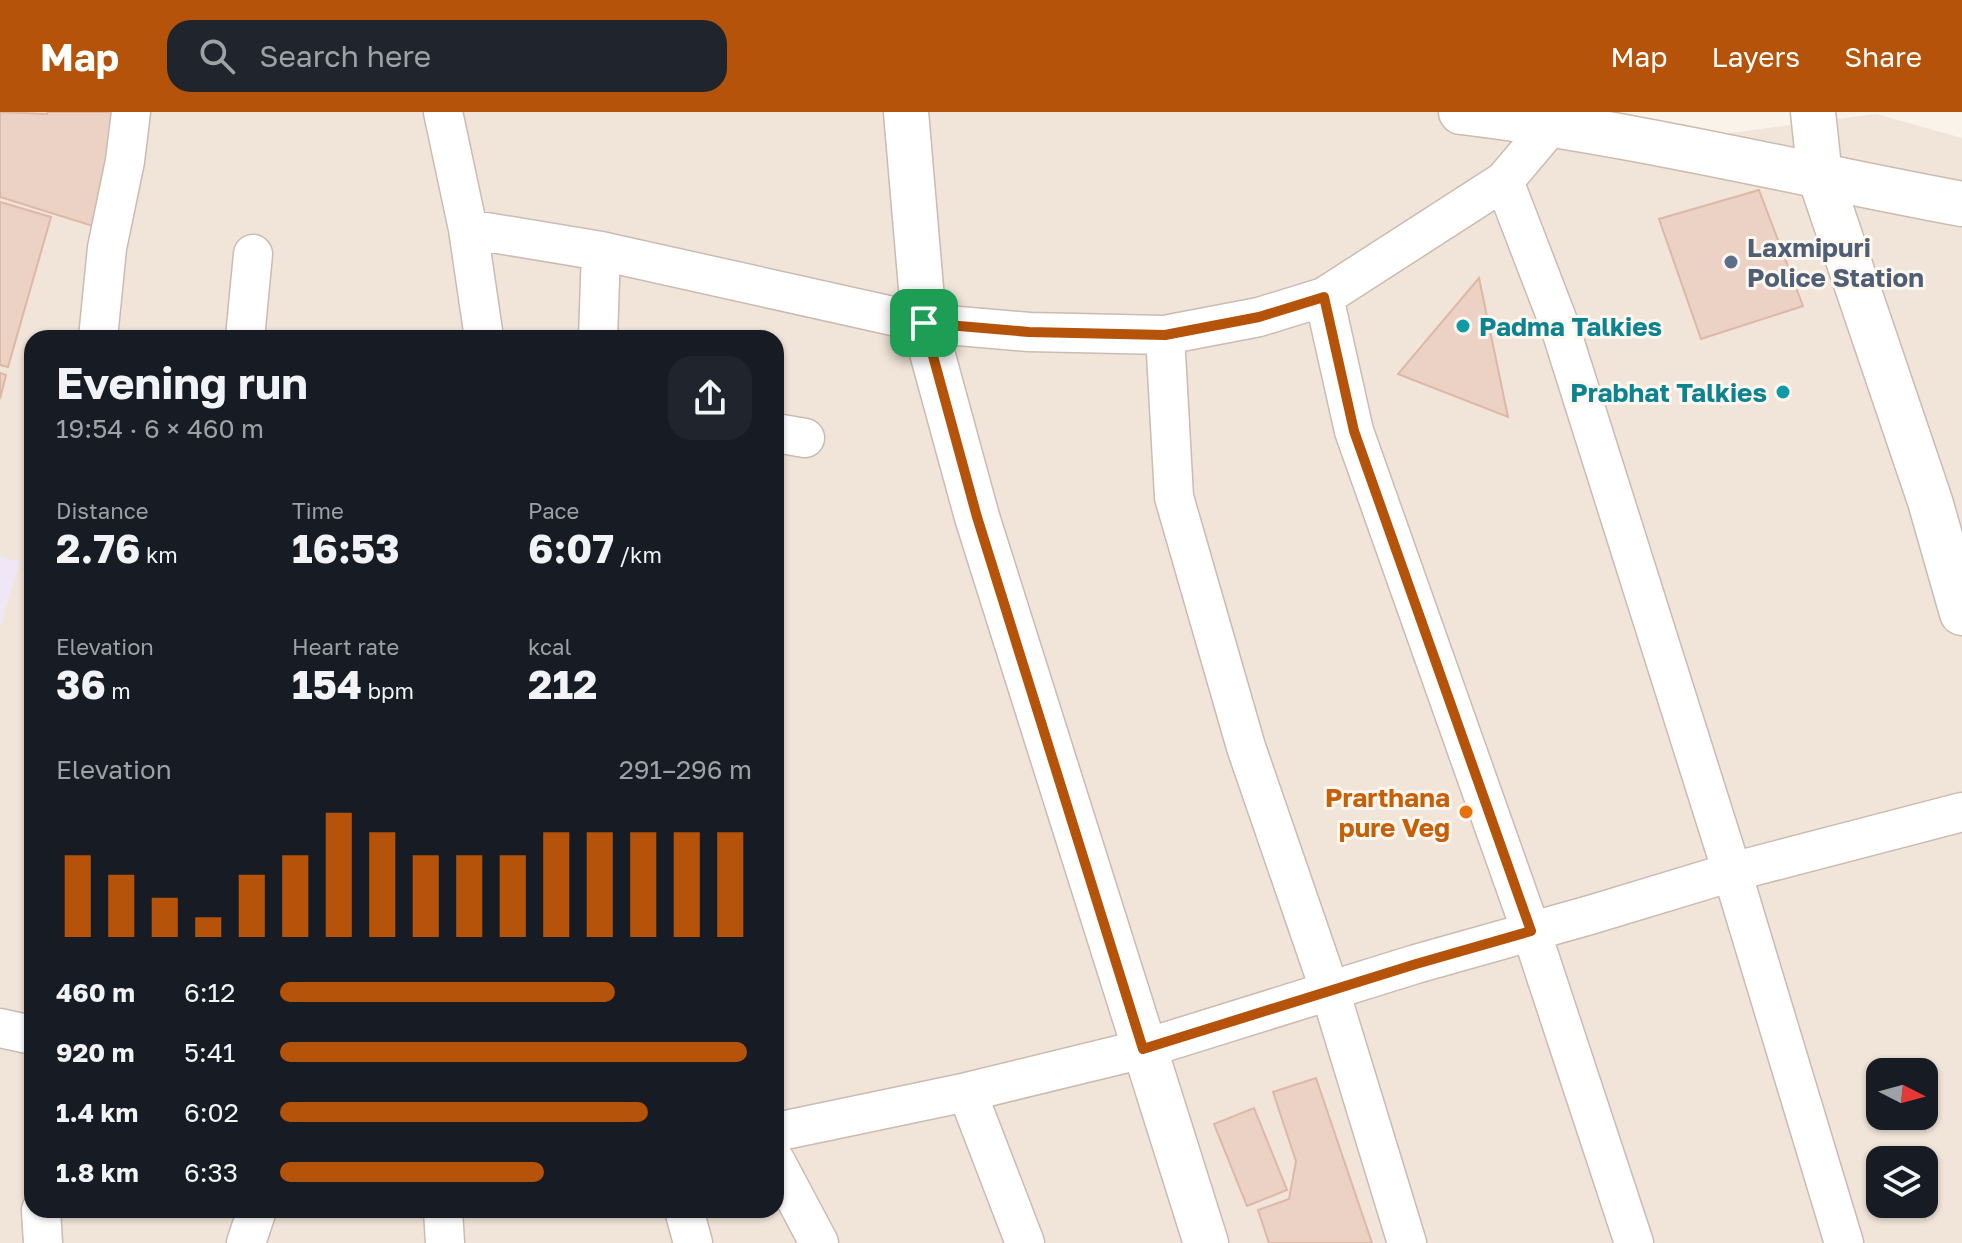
<!DOCTYPE html>
<meta charset="utf-8">
<style>
:root{--surface:#171b24;--page:#20242c;--text:#f1f3f6;--muted:#9ea1a6;--accent:#b45309}
body{margin:0;font-family:"Golos Text",sans-serif;background:var(--page);color:var(--text);height:100vh;display:flex;flex-direction:column;font-size:30px;white-space:nowrap}
*{box-sizing:border-box;margin:0}
p{font-size:26px;color:var(--muted)}
.icon{flex:none;width:44px;height:44px;fill:none;stroke:currentColor;stroke-width:2;stroke-linecap:round;stroke-linejoin:round}
.map{position:relative;flex:1;overflow:hidden}
.sheet{position:absolute;left:24px;top:218px;width:760px;height:888px;display:flex;flex-direction:column;background:var(--surface);border-radius:24px;box-shadow:0 2px 6px #0004}
.sheet>*{flex:none}
.needle{width:52px;rotate:96deg}
.fabs{position:absolute;left:1866px;top:946px;display:grid;gap:16px}
.fabs a{display:grid;place-items:center;width:72px;height:72px;border-radius:16px;background:var(--surface);box-shadow:0 2px 6px #0004;font-size:40px}
.pin{position:absolute;display:grid;place-items:center;width:68px;height:68px;color:#fff;margin:-34px;border-radius:16px;box-shadow:0 4px 12px #0006}
.round{display:grid;place-items:center;flex:none;width:84px;height:84px;border-radius:24px;background:var(--page)}
.headline{display:flex;align-items:center;justify-content:space-between;height:136px;padding:0 32px}
h1{font-size:44px;font-weight:700;line-height:60px}
.figures{display:grid;grid-template-columns:repeat(3,1fr);gap:12px;height:136px;padding:8px 32px}
.figures div{display:grid;align-content:center}
.figures b{font-size:40px;font-weight:700}
.figures small{font-size:22px;font-weight:400}
.figures p{font-size:22px}
.chart{height:224px;padding:16px 32px}
.chart p{display:flex;justify-content:space-between}
.chart svg{width:100%;height:144px;margin-top:8px;stroke:var(--accent);stroke-width:6}
ul{padding:0 32px;list-style:none;font-size:26px}
li{display:grid;grid-template-columns:128px 96px 1fr;align-items:center;height:60px}
li i{height:20px;border-radius:10px;background:var(--accent)}
header{display:flex;align-items:center;gap:48px;box-sizing:border-box;height:112px;padding:0 40px;background:var(--accent);color:#fff}
header strong{font-size:38px}
nav{display:flex;gap:44px;margin-inline-start:auto;font-size:28px}
.search{width:560px;height:72px;background:var(--page);display:flex;align-items:center;gap:20px;box-sizing:border-box;padding:0 28px;border-radius:24px;color:var(--muted);font-size:30px}
.map>svg:first-child{display:block}
</style>
<header>
<strong>Map</strong>
<div class="search"><svg class="icon" aria-label="search" viewBox="0 0 24 24"><circle cx="10" cy="10" r="6"/><path d="M15 15l6 6"/></svg>Search here</div>
<nav><a>Map</a><a>Layers</a><a>Share</a></nav>
</header>
<div class="map">
<svg width="1962" height="1131" viewBox="0 0 1962 1131">
<rect width="100%" height="100%" fill="#faf3e9"/>
<path fill="#f1e4d9" fill-rule="evenodd" d="M0,0H127L100,226H32V1098L39,1131H0Z
M131,0H1465L1660,30L1876,2L1962,26V1131H43L41,1098H776V226H101ZM1880,960H1924V1004H1880ZM1880,1048H1924V1092H1880Z"/>
<path fill="#efe6f6" d="M0,444L20,450L0,516Z"/>
<path fill="#ecd2c4" stroke="#ddb8a7" stroke-width="2" d="M0,0L47,2V0H122L93,114L0,85Z
M1759,78L1803,194L1701,227L1659,107Z
M0,90L51,105L8,255L0,253Z
M1479,166L1508,305L1398,262Z
M0,261L6,263L0,287Z
M1316,966L1372,1131H1269L1258,1098L1289,1087L1296,1049L1273,980Z
M1254,996L1287,1078L1247,1094L1214,1012Z"/>
<g fill="none" stroke-linecap="round" stroke-linejoin="round">
<defs>
<path id="minor" d="M443,0L468,117L484,226
M1553,11L1504,69L1324,185L1354,319L1531,819L1634,1131
M1504,69L1559,212L1732,760L1844,1131
M468,117L601,139L924,211L1029,220L1165,223L1259,205L1324,185
M1165,223L1174,385L1246,635L1330,879L1407,1131
M98,226L107,136L125,49L131,0
M245,226L253,142
M598,226L601,139
M776,321L805,326
M0,916L32,923
M967,980L1025,1131
M776,1020L967,980L1143,937L1416,852L1590,803L1732,760L1962,700
M776,1050L819,1131
M41,1098L43,1131
M443,1098L445,1131
M684,1098L693,1131
M246,1131L257,1098"/>
<path id="tertiary" d="M906,0L924,211L977,405L1206,1131
M1813,0L1820,65L1930,389L1962,501"/>
<path id="secondary" d="M1461,0C1630,20 1795,61 1962,92"/>
</defs>
<use href="#minor" stroke="#cbbbb0" stroke-width="41"/>
<use href="#tertiary" stroke="#cbbbb0" stroke-width="47"/>
<use href="#secondary" stroke="#cdbbae" stroke-width="47"/>
<use href="#minor" stroke="#fff" stroke-width="38"/>
<use href="#tertiary" stroke="#fff" stroke-width="44"/>
<use href="#secondary" stroke="#fff" stroke-width="44"/>
</g>
<g fill="none" stroke-linecap="round" stroke-linejoin="round">
<defs>
<path id="route" d="M1324,185L1354,319L1531,819L1416,852L1143,937L977,405L924,211L1029,220L1165,223L1259,205Z"/>
</defs>
<use href="#route" stroke="#fff" stroke-width="16"/>
<use href="#route" stroke="#b45309" stroke-width="10"/>
</g>
<circle fill="#5c6f8a" stroke="#fdf7ef" stroke-width="3" cx="1731" cy="150" r="8"/>
<g fill="#0f9aa8" stroke="#fdf7ef" stroke-width="3">
<circle cx="1463" cy="214" r="8"/>
<circle cx="1783" cy="280" r="8"/>
</g>
<circle fill="#e8710a" stroke="#fdf7ef" stroke-width="3" cx="1466" cy="700" r="8"/>
<g text-anchor="middle" dominant-baseline="central" stroke-width="6" stroke-linejoin="round" paint-order="stroke">
<g font-size="26" font-weight="bold" fill="#4e5e75" stroke="#fdf7ef" text-anchor="start">
<text x="1747" y="135">Laxmipuri<tspan x="1747" dy="30">Police Station</tspan></text>
</g>
<g font-size="26" font-weight="bold" fill="#0d838f" stroke="#fdf7ef" text-anchor="start">
<text x="1479" y="214">Padma Talkies</text>
<text x="1767" y="280" text-anchor="end">Prabhat Talkies</text>
</g>
<g font-size="26" font-weight="bold" fill="#c56008" stroke="#fdf7ef" text-anchor="end">
<text x="1450" y="685">Prarthana<tspan x="1450" dy="30">pure Veg</tspan></text>
</g>
</g>
</svg>
<div class="fabs">
<a><svg class="needle" viewBox="-14 -14 28 28"><path d="M0-13l5 13h-10z" fill="#e53935"/><path d="M0 13l5-13h-10z" fill="#9ea1a6"/></svg></a>
<a><svg class="icon" aria-label="layers" viewBox="0 0 24 24"><path d="M12 4l9 5-9 5-9-5zM3 14l9 5 9-5"/></svg></a>
</div>
<div class="pin" style="left:924px;top:211px;background:#1e9e55"><svg class="icon" aria-label="arrive" viewBox="0 0 24 24"><path d="M6 21V4h12l-3 4 3 4H6"/></svg></div>
<section class="sheet">
<div class="headline"><div><h1>Evening run</h1><p>19:54 · 6 × 460 m</p></div><a class="round"><svg class="icon" aria-label="share" viewBox="0 0 24 24"><path d="M12 15V3M7 8l5-5 5 5M5 13v7h14v-7"/></svg></a></div>
<div class="figures">
<div><p>Distance</p><b>2.76<small> km</small></b></div>
<div><p>Time</p><b>16:53</b></div>
<div><p>Pace</p><b>6:07<small> /km</small></b></div>
</div>
<div class="figures">
<div><p>Elevation</p><b>36<small> m</small></b></div>
<div><p>Heart rate</p><b>154<small> bpm</small></b></div>
<div><p>kcal</p><b>212</b></div>
</div>
<div class="chart"><p><span>Elevation</span>291–296 m</p>
<svg viewBox="0 0 160 44" preserveAspectRatio="none"><path d="M5 44V19M15 44V25M25 44V32M35 44V38M45 44V25M55 44V19M65 44V6M75 44V12M85 44V19M95 44V19M105 44V19M115 44V12M125 44V12M135 44V12M145 44V12M155 44V12"/></svg>
</div>
<ul>
<li><b>460 m</b>6:12<i style="width:71%"></i></li>
<li><b>920 m</b>5:41<i style="width:99%"></i></li>
<li><b>1.4 km</b>6:02<i style="width:78%"></i></li>
<li><b>1.8 km</b>6:33<i style="width:56%"></i></li>
</ul>
</section>
</div>
